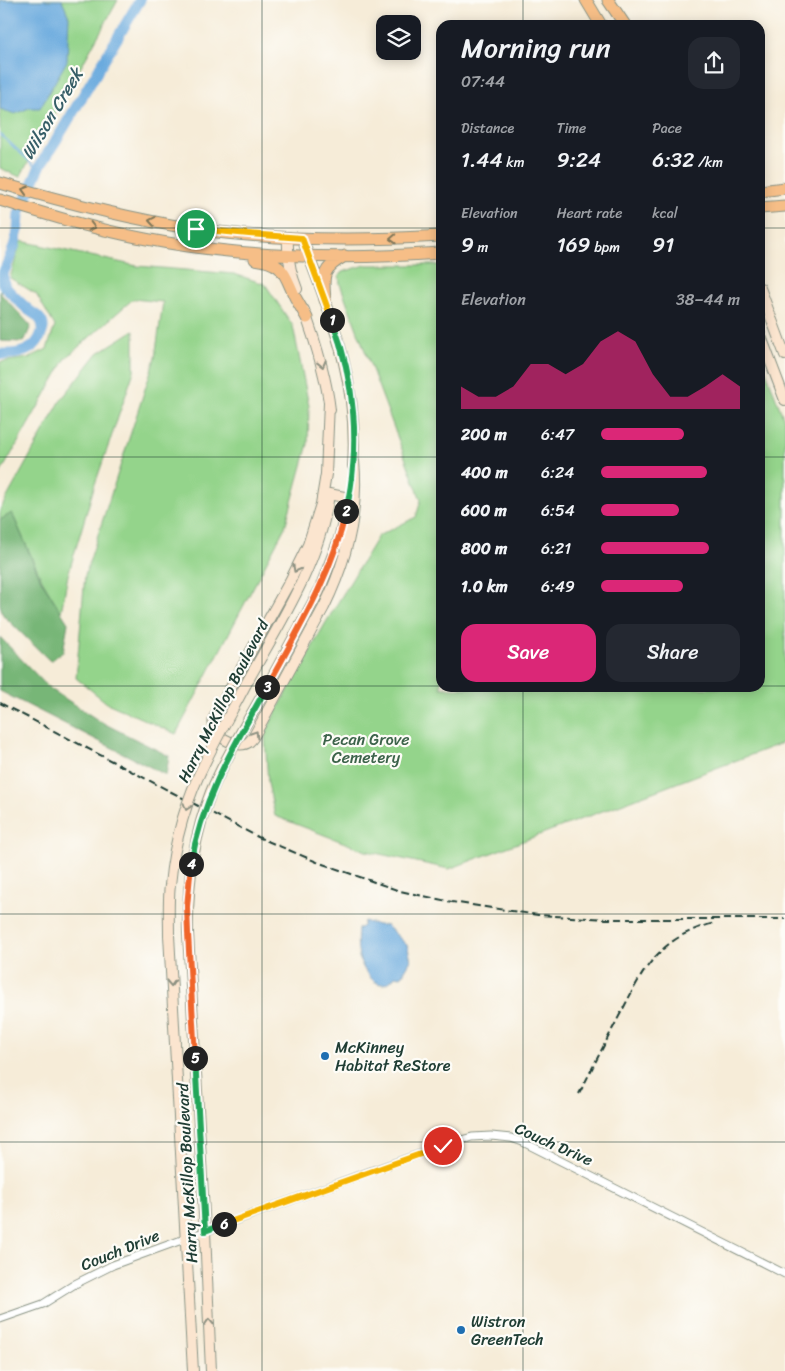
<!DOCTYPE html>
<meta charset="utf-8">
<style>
:root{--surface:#171b24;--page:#242831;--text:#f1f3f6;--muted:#9ea1a6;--accent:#db2777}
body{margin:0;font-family:Sriracha,sans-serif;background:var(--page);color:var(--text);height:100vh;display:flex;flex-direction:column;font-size:19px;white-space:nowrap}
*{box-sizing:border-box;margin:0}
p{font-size:16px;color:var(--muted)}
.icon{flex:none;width:28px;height:28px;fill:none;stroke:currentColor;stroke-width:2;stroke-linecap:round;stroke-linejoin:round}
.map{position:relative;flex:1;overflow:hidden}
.panel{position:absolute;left:436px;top:20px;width:329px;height:672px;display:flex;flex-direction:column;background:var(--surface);border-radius:15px;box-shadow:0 2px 12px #0003}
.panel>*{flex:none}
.buttons{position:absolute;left:376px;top:15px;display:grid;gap:10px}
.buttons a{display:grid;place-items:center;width:45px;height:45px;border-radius:10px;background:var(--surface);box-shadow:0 2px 12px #0003;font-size:25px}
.pin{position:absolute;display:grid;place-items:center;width:42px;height:42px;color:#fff;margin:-21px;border:2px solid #fff;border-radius:50%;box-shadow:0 1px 5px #0007}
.km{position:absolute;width:25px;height:25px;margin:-12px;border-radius:50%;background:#222;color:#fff;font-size:14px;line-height:25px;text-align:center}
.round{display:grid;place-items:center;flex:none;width:52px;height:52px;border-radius:15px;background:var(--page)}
.head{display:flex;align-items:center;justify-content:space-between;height:85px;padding:0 25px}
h1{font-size:28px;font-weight:600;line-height:38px}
.metrics{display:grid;grid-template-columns:repeat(3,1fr);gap:8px;height:85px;padding:5px 25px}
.metrics div{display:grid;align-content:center}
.metrics b{font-size:21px;font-weight:600}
.metrics small{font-size:14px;font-weight:400}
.metrics p{font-size:14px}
.chart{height:140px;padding:10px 25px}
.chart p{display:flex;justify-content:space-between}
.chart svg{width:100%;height:90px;margin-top:5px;fill:var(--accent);opacity:.7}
.action{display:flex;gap:10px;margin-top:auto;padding:10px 25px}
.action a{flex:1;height:58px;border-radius:15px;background:var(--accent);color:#fff;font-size:20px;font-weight:600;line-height:58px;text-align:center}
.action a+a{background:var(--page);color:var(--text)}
ul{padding:0 25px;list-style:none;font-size:16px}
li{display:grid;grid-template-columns:80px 60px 1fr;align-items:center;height:38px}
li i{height:12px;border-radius:6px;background:var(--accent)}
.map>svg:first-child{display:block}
</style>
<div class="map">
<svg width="785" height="1371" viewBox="0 0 785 1371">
<rect width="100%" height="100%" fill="#fdfcf7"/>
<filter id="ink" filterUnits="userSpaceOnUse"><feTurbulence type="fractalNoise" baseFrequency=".02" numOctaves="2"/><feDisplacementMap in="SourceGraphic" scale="10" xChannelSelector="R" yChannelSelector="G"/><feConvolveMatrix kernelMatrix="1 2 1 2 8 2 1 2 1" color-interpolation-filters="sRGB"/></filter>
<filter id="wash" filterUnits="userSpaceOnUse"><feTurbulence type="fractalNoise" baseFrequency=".0096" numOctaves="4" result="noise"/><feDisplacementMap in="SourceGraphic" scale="20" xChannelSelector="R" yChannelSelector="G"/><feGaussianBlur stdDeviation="1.12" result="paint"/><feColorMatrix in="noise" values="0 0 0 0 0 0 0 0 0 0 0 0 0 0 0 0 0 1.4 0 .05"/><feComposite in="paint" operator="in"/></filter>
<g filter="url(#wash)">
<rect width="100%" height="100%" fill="#f6ecd8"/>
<path fill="#94d48b" stroke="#5a8860" d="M0,0H118L20,177L0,168Z
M21,241L137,266L234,274L265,284L293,326L309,406L308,444L285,527L176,734L107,703L76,678L85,575L155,358L163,302L133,299L66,358L0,474V362L29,358L47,349L55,326L36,294L10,278Z
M366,265H441V688H760V355L785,422V742L449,869L366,851L275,816L268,783L265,736L272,719L325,624L378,536L416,517L421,500L340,284L339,276L342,272Z
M134,330V371L94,487L68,575L61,612L42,580L12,513L0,520V510L61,400L98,353Z"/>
<path fill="#77b677" stroke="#4b7a56" d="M0,290L1,294L31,326L24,342L0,341Z
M12,513L41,580L68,623L63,652L50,661L3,615L0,604V520Z
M0,637L49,688L101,722L169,756L166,775L0,691Z"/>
<path fill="#6baade" stroke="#457489" d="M0,0H62L69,17L67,61L40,108H29L15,114L0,109Z
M364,921L378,925H386L407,945L411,960L401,977L395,976C380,997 363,972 359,957C357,949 357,937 358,929L363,926Z"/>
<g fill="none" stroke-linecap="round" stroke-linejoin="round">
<path stroke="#6baade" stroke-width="2" d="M0,134L38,169"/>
<path stroke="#6baade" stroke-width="11" d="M0,354C18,355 36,352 42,332C44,327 43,322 39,318C37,315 33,313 30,311C20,303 12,294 4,286L3,274L14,247L18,230L19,214L41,164L60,134L140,0"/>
</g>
</g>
<g filter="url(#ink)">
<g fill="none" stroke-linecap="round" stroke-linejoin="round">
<defs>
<path id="street" d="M0,1319L43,1304L75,1284L113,1265L371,1171L454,1142L472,1137L491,1136L511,1138L523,1142L785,1274"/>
<path id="secondary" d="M288,237C287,256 290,272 297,289
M302,238C331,316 359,381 353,466
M760,288L785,355
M304,310C316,343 326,375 330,410
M760,334L785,400
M329,403L326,474L321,504L308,545L290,581L214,718C213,722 213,725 215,729C219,739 239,749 249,742C250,741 253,738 254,736L324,607C346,562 359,511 354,461
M329,494L349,498
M246,684C278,626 317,568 328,501
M263,694L319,591L339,539L348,503
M188,933L205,1231L211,1371
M169,935L193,1371"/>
<path id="primary" d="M586,0L601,25
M608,0L625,25
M0,183C64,202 129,219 195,229C277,241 359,241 441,236
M760,191L785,188
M0,200C36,211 72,223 109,231C217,257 331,261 441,253
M760,208L785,206
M255,259C285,263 284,274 295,297C299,304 303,311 307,318
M325,300C323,276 321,269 345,256"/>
</defs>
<use href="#street" stroke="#8a9486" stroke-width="9"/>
<use href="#secondary" stroke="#8a9486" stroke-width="12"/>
<use href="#primary" stroke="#8a9486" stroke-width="13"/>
<use href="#street" stroke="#fff" stroke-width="7"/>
<use href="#secondary" stroke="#fbe5cf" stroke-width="10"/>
<use href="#primary" stroke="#f6be87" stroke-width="11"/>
<path stroke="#1f3d34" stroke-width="2" stroke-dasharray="8 4" stroke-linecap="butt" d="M0,703L258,837L317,862L400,891L452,902L538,915L606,919H785
M579,1094C594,1065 609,1035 625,1005C635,986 645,966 661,951C675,937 696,927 715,923"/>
<defs>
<path id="secondary-bridge" d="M188,933C187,884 193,838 211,792C225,758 245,726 263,694
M169,935C169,918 168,901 170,885C174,842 187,797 207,758C219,733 233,709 246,684"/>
</defs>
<use href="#secondary-bridge" stroke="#8a9486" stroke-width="12" stroke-linecap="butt"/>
<use href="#secondary-bridge" stroke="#fbe5cf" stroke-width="10"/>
</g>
<defs><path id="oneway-chevron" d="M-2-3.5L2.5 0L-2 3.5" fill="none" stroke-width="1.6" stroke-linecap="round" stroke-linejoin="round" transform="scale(1.25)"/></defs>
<g stroke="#807759">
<use href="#oneway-chevron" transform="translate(25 190) rotate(-163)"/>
<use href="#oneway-chevron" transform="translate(152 221) rotate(-170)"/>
<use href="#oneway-chevron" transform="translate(92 227) rotate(14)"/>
<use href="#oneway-chevron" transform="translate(393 239) rotate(177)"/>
</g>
<g stroke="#8d9182">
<use href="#oneway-chevron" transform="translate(322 364) rotate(76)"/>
<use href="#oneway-chevron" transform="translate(296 569) rotate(118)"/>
<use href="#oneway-chevron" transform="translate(255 734) rotate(-58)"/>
<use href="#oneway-chevron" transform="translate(187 807) rotate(108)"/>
<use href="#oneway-chevron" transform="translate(171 983) rotate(87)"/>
<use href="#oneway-chevron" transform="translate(209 1322) rotate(-93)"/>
</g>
</g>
<g fill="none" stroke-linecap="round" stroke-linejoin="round" filter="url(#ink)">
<defs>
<path id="split-1" d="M196,229L249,234L302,238L332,320"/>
<path id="split-2" d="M332,320C355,381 361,447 346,511"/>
<path id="split-3" d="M267,687C298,630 332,575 346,511"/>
<path id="split-4" d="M191,864C202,798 235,744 267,687"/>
<path id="split-5" d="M191,864L187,907L188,933L195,1058"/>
<path id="split-6" d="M195,1058L205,1231L224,1224"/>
<path id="split-7" d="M224,1224L443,1146"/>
</defs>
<use href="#split-1" stroke="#fff" stroke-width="10"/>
<use href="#split-2" stroke="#fff" stroke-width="10"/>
<use href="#split-3" stroke="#fff" stroke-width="10"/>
<use href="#split-4" stroke="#fff" stroke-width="10"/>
<use href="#split-5" stroke="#fff" stroke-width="10"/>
<use href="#split-6" stroke="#fff" stroke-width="10"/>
<use href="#split-7" stroke="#fff" stroke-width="10"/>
<use href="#split-1" stroke="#f5b400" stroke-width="6"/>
<use href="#split-2" stroke="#22a559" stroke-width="6"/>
<use href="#split-3" stroke="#f0652b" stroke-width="6"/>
<use href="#split-4" stroke="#22a559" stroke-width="6"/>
<use href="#split-5" stroke="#f0652b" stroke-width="6"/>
<use href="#split-6" stroke="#22a559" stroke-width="6"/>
<use href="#split-7" stroke="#f5b400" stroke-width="6"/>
</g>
<path fill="none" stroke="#1f3d34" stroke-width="1" stroke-opacity="0.55" d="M262,0V1371M523,0V25M0,228H441M760,228H785M0,457H441M760,457H785M0,686H441M760,686H785M523,688V1371M0,914H785M0,1142H785"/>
<g fill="#1f6fb2" stroke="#fdfcf7" stroke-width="2">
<circle cx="325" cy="1056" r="5"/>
<circle cx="461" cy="1330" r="5"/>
</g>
<g text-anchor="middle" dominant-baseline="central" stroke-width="4.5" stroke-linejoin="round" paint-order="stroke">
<g font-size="16" fill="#1f3d34" stroke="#fdfcf7">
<text transform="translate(223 701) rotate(-63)">Harry McKillop Boulevard</text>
<text transform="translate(554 1144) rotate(24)">Couch Drive</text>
<text transform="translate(187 1173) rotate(-93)">Harry McKillop Boulevard</text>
<text transform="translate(120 1250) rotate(-22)">Couch Drive</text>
</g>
<g font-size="16" fill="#3c634a" stroke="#fdfcf7">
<text x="366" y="739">Pecan Grove<tspan x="366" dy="18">Cemetery</tspan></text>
</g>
<g font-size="16" fill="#1f3d34" stroke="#fdfcf7" text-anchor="start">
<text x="335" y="1047">McKinney<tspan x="335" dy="18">Habitat ReStore</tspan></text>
<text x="471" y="1321">Wistron<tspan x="471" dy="18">GreenTech</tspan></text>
</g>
<g font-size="18" font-style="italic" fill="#365e67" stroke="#fdfcf7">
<text transform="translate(52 114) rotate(-59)">Wilson Creek</text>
</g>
</g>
</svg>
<div class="buttons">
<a><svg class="icon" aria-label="layers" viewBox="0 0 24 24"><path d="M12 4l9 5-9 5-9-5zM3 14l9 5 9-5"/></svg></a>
</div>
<div class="pin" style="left:196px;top:229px;background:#1e9e55"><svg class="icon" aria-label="arrive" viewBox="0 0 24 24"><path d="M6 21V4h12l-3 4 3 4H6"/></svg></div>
<div class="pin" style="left:443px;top:1146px;background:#d93025"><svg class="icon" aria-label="check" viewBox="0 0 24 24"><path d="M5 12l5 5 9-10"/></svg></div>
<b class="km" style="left:332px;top:320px">1</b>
<b class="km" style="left:346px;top:511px">2</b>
<b class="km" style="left:267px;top:687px">3</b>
<b class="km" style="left:191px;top:864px">4</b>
<b class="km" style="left:195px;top:1058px">5</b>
<b class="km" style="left:224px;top:1224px">6</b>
<section class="panel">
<div class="head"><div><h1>Morning run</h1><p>07:44</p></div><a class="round"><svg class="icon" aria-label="share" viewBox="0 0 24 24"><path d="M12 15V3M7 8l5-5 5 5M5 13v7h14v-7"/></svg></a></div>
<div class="metrics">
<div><p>Distance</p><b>1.44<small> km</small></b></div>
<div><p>Time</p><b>9:24</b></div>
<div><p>Pace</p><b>6:32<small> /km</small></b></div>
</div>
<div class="metrics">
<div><p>Elevation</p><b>9<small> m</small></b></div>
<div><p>Heart rate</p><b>169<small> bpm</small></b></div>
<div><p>kcal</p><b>91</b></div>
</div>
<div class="chart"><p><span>Elevation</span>38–44 m</p>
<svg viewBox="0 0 160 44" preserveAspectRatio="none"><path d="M0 44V33L10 38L20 38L30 33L40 22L50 22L60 27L70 22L80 11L90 6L100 11L110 27L120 38L130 38L140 33L150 27L160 33V44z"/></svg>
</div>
<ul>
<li><b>200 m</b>6:47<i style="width:60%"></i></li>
<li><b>400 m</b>6:24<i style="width:76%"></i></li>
<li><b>600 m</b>6:54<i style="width:56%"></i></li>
<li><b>800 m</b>6:21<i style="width:78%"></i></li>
<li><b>1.0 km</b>6:49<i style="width:59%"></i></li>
</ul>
<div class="action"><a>Save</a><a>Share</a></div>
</section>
</div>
